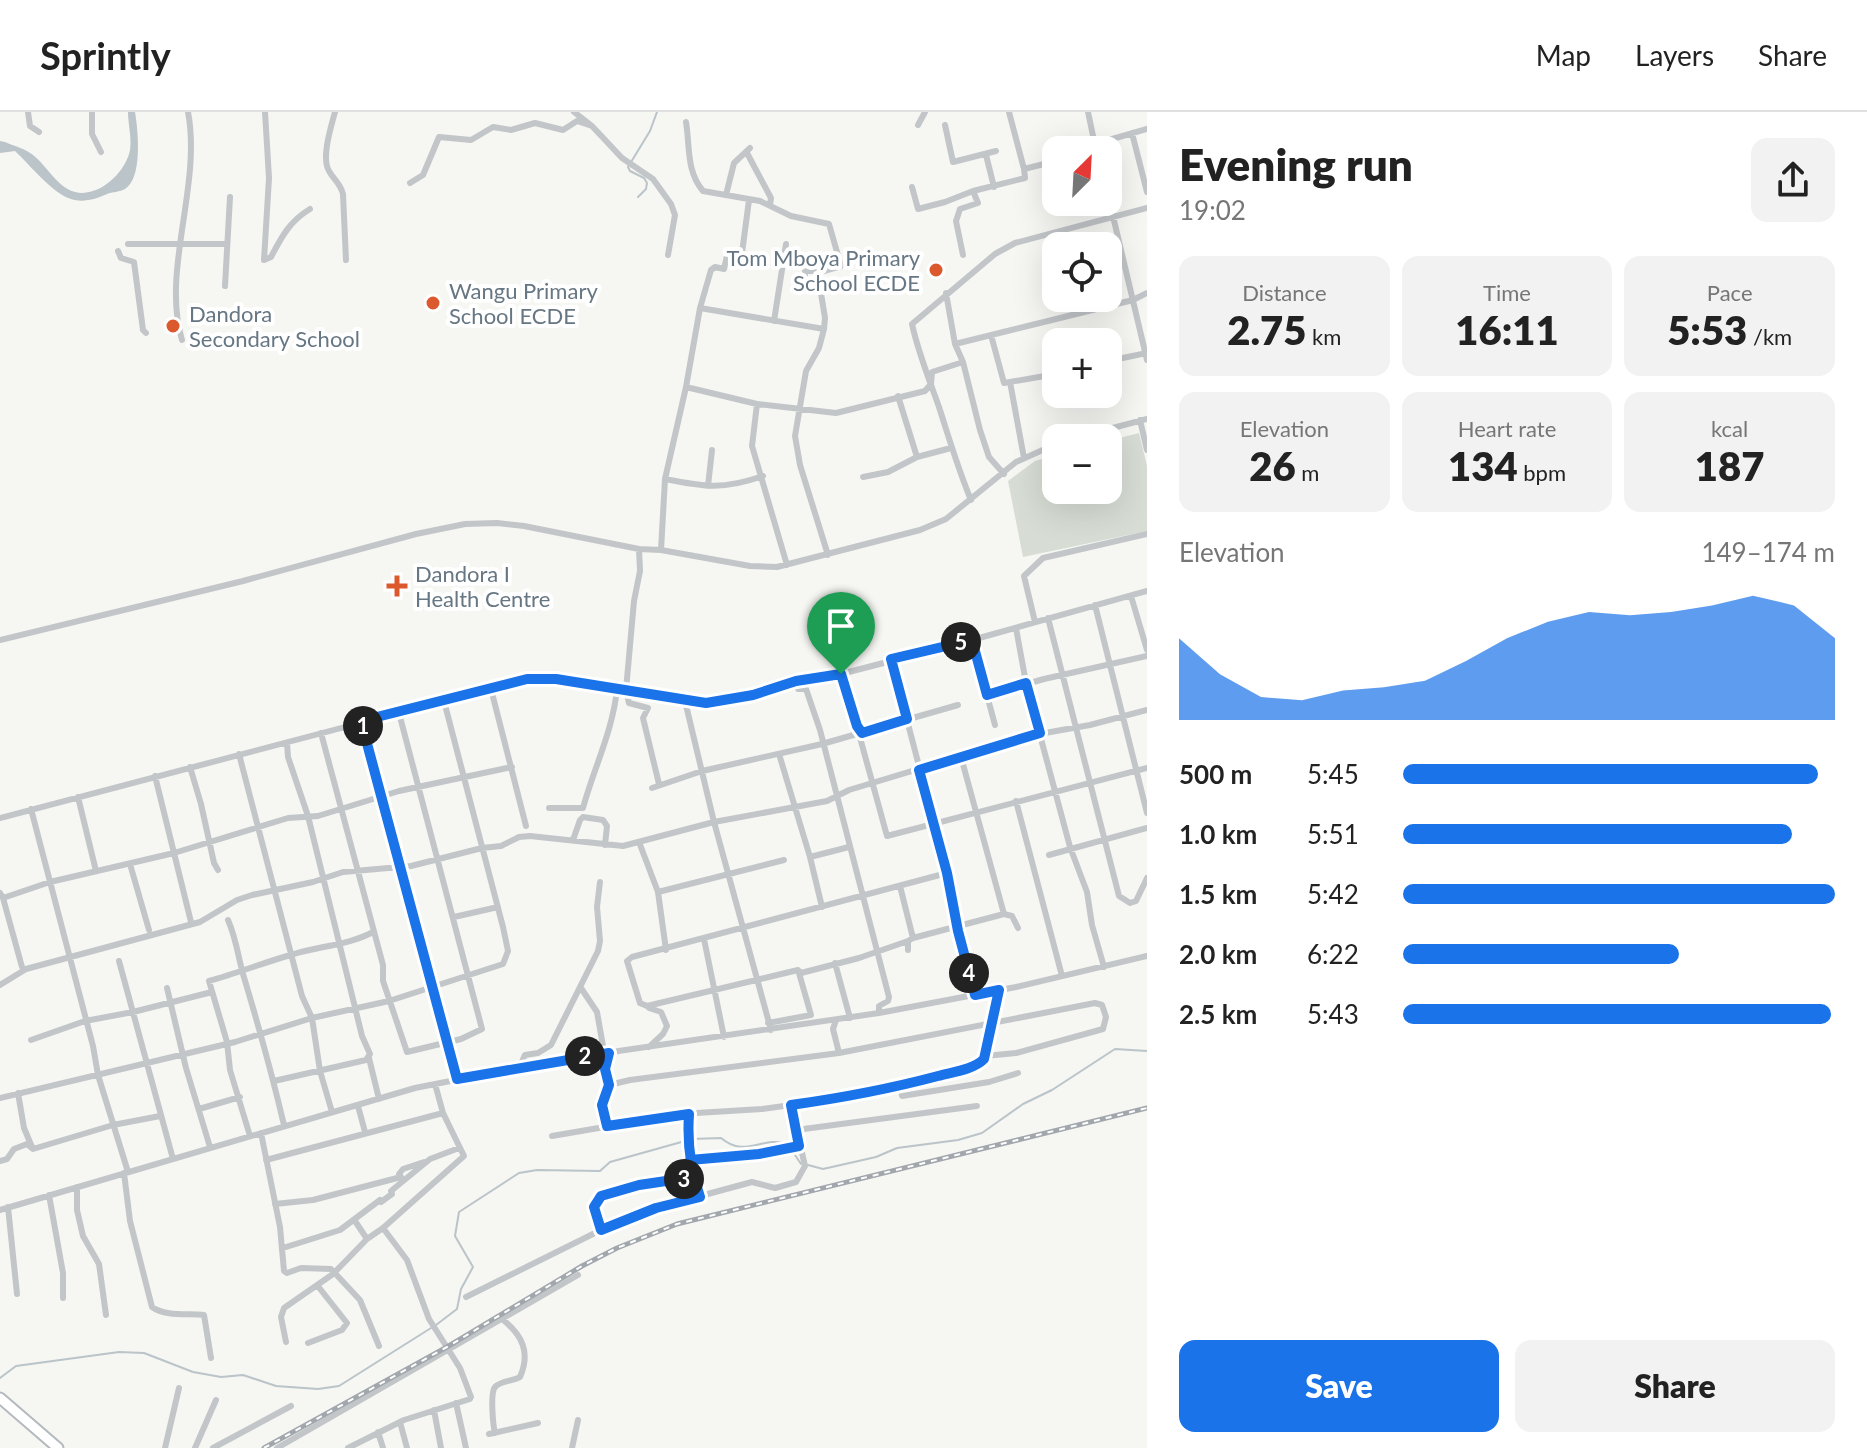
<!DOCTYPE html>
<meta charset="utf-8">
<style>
:root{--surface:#fff;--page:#f2f2f2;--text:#222;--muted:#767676;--line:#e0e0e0;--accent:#1a73e8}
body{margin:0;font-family:Lato,sans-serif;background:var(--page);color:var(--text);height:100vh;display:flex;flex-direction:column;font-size:30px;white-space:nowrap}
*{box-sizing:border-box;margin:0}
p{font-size:26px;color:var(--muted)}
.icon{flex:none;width:44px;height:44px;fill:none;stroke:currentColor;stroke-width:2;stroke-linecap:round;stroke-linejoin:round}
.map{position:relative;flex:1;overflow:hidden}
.panel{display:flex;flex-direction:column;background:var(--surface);width:720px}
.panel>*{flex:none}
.needle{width:52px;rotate:24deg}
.controls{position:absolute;left:1042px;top:24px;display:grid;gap:16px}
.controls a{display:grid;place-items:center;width:80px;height:80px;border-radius:16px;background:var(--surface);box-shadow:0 8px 32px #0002;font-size:40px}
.pin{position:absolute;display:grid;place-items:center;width:68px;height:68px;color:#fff;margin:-82px -34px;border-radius:50% 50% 50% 0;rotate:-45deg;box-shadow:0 0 8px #0007}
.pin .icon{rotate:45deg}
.km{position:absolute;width:40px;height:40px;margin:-20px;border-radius:50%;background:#222;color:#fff;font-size:22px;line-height:40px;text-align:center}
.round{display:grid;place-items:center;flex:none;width:84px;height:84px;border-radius:16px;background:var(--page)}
.overview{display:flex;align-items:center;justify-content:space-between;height:136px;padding:0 32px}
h1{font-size:44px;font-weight:800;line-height:60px}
.figures{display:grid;grid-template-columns:repeat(3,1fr);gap:12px;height:136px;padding:8px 32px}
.figures div{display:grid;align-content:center;border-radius:16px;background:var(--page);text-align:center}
.figures b{font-size:40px;font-weight:800}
.figures small{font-size:22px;font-weight:400}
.figures p{font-size:22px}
.chart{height:224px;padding:16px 32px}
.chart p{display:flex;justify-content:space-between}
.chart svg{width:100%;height:144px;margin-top:8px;fill:var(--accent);opacity:.7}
.cta{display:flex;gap:16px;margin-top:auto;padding:16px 32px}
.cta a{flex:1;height:92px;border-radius:16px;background:var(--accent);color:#fff;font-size:32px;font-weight:800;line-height:92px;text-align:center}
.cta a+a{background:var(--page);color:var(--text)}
ul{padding:0 32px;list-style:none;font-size:26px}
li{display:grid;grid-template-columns:128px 96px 1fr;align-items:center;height:60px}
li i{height:20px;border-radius:10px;background:var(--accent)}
header{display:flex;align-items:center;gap:48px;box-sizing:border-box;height:112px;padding:0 40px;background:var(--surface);border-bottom:2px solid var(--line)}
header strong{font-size:38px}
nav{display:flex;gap:44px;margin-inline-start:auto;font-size:28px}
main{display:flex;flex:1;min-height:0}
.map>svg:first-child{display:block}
</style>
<header>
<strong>Sprintly</strong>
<nav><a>Map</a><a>Layers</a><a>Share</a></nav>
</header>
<main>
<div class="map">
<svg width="1147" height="1336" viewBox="0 0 1147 1336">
<rect width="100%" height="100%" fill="#f6f6f3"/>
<path fill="#d7ddd4" d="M1139,321L1147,354V419L1023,445L1008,369L1035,349L1056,343V378H1108V329Z"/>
<path fill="#bac4c9" d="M128,0H135C138,18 143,66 125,77C120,80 112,80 107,82C96,87 83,91 71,87C53,82 29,52 15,39L0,41V29L5,30C14,34 26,37 33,43C47,54 57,75 75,80C99,86 126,60 130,38C132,26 128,12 128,0Z"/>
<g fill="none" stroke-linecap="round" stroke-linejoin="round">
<path stroke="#bac4c9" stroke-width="2" d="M638,85L646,77L647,71L644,66L630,59L628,55L650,19L657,0
M691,1027L721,1026C746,1047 762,1023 788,1032
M791,1037L801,1052
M808,1053L823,1057L876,1045L897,1036L958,1028L982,1021L1023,992L1052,978L1115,937L1147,939
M436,1213L457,1197L461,1177L473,1155L455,1124L459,1100L519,1061L537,1058L600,1059L610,1050L685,1029
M0,1266L16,1254L119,1240L144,1241L193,1260L221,1265L243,1263L276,1274L318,1277L339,1274L431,1216"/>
<defs>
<path id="secondary" d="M0,1286L58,1336"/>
</defs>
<use href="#secondary" stroke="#b4b9bd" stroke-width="13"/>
<path stroke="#c2c6c9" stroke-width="6" d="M28,0L30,14L39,20
M92,0V22L101,40
M265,0L269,66L264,148L271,145C282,124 290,109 310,97
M335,0C331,15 321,46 329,59C334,68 340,71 343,82L346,148
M574,0L592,14L622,46L653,67L671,92L675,103L668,143
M1009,0L1024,57
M1088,0L1096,38
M686,10C690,34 686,59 703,79L760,89L791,104L829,112L841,154L824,159H805V171L819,169L825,206L824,217L819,236L806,259L795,324L800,353L828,443
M918,13L925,0
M945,13L953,50L996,39
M1132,21L1147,80
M1095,32L1147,17
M747,41L771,86L770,93
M986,43L994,75
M410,71L423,63L439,25L471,28L493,15L511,18L535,11L563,18L577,9L592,14
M912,75L918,97L945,90L973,79
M726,83L734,51L750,36
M1108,83L1147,248
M128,132H227
M118,139L121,146L134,150L143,218L146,221
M963,143L956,109L960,97L978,91L973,79L1025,66L1024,57L1056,49
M225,174L230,85
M946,181L955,232L963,250L980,318L989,345L1004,362
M700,196L824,217
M774,209L786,132
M991,223L1004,271L1056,262
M182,228C161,159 202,73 188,0
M955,232L1133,188L1147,181
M1108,249L1147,241
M1010,270L1024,346
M686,275L757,292L836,301L925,279L931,272L932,260L963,250
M898,284L917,345
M757,292L752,334L787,453
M1140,308L1147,338
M1075,326L1147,307
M863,365L888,360L917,345L951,336
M665,367C705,375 723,378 763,364
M708,374L712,338
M971,388C958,357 949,326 939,295C929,267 918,240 912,212L995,142L1015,131L1147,96
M639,437L640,459L634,489L626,578L629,591L648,596L643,606L659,672
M661,438L665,367L686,275L700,196L711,158L715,155L724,157L727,144L738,145L742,141L749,88
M1131,484L1147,538
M1095,493L1147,701
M1048,506L1119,784L1130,791L1136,789L1147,766
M1035,510L1024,464L1043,446L1147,422
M1016,516L1026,571L1070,735L1087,780L1092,813L1104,855
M0,528L243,469L416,422L465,412L497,411L524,414L639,437L661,438L750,454L777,455L920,418L946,407L1016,350L1056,332
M972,528L995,613
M891,547L947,761L975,883
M841,562L857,614L862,621
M796,569L798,577H806L820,618L889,885L888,889L879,894V901
M491,577L526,714
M987,583L1044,567L1147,544
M685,589L714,710L771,918
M361,609L457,967
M321,621L383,853V869L407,940L461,927L482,917L399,601
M859,622L887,724L1147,656
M239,642L302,884L312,906L320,959L332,1000
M779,642L810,745
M961,645L1004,802
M190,655L201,692L214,751L218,758
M652,676L702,659L822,632L958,593
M78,685L96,759
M1016,689L1062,864
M549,696H583C594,656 613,618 617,577
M31,697L93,934L98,963L128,1060
M0,706L527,567H556L685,589L717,591L796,569L841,562L972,528L1147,479
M573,728L580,708L583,705L603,708L607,714L605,733
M639,730L658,780L666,838
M1049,743L1147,716
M130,752L149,818
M900,774L913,826
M658,780L784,748
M0,781L3,786L50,770L174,741L155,664
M3,786L22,855
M822,795L810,745L849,735
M454,805L498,795
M228,808C236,826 238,844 243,862C258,912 272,962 284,1013
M191,810L174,741L288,706L318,704L399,679L512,655
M704,827L724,925
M908,829L859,846L801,861L798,858L647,894L640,891L627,849L632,845L947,761
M908,838V829L913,826L1004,802L1012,804L1018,816
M119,849L173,1047
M835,851L850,906
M0,873L26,857L200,810L237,788L252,783L313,770L343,760L411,754L482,736L501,734L519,725L530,724L623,734L714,710L827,689L849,678L1028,624L1090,613L1147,598
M167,876L186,956L210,1035
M581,876L597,900L603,934L609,941L605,957L609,973
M649,896L661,900L667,914L663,922L649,935
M836,908L833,917L839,941
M768,911L811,903L799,861
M31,928L85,909L133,900L212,880
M369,946L379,987
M520,954L525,943L538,941L551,933L598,839L600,829L597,795L600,770
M274,969L366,948L370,942L362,924L308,704L288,645L287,631
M901,975L902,984L989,970L1018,961
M18,981L24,1016L32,1035
M0,986L235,930L312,906L389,889L503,852L508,839L503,815L444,589
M358,994L365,1020
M199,997L240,985
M607,1014L602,993L609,973L630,968L839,941L1095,891L1102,893L1106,905L1103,917L1016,941L985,944
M796,1018L977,994
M261,1021L280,1115L284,1159L287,1161L301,1156L331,1157L360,1188L379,1234
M250,1024L230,958L227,930L209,869C238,861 265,850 294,842C320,834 349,833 373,820
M552,1024L680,1002L762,997L856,984L899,976L957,959L980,951L984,947L999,878
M266,1048L443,1001
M690,1048L759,1042L799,1034
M0,1049L7,1047L14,1037L27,1032L33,1037L113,1013L160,1004
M124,1061L130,1109L152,1195C166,1205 188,1201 204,1203L211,1246
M401,1065L399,1062L403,1057L424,1050
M693,1065L700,1085
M77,1075V1098L83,1124L99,1152L106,1203
M49,1083L63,1161V1186
M275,1092L313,1088L401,1065
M8,1095L17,1182
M0,1098L415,976L557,948L879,901L1016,875L1147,844
M355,1109L367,1127
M601,1118L594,1095L601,1084L639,1073L693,1065L688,1026L689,1002
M283,1136L340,1118L380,1088L381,1090L392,1082L391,1079L430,1047L459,1036
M466,1185L601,1118L656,1096L752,1070L775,1076L796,1070L805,1054L791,993
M286,1230L281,1205L284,1196L333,1162L367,1127L383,1116L464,1044L443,1001L435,972
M308,1231L342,1218L347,1211L317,1173
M456,1291L466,1336
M434,1298L441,1336
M400,1310L407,1336
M378,1320L383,1336
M495,1321C493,1313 490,1281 495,1275C500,1269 514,1269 520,1265C531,1240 522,1223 502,1207
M489,1322L538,1311
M165,1336L179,1276
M195,1336L216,1288
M213,1336L291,1294
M277,1336L578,1163
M348,1336L404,1308L470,1287L471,1285L460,1256L429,1207L407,1148L383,1116
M572,1336L578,1308"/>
<use href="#secondary" stroke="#fff" stroke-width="9"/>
<defs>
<path id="rail" d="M264,1336L447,1235L582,1154L617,1136L677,1112L1147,996"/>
</defs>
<use href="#rail" stroke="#a1a7ac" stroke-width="5"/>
<use href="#rail" stroke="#fff" stroke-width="2" stroke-dasharray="6" stroke-linecap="butt"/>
</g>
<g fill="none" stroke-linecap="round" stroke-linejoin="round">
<defs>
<path id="route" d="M841,562L796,569L753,583L706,591L556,567H527L361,609L457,967L609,941L605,957L609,973L602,993L607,1014L689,1002C687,1031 690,1057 700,1085L656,1096L601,1118L594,1095L601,1084L639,1073L693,1065L690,1048L759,1042L799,1034L791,993C841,986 889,977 938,964C952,960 973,958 984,947L999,878L975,883L958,819L947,761L919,658L1040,621L1026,571L987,583L972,528L891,547L907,607L862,621L857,614L841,562"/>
</defs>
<use href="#route" stroke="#fff" stroke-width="16"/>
<use href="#route" stroke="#1a73e8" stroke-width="10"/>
</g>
<g fill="#dc592d" stroke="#fff" stroke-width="3">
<circle cx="936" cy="158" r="8"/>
<circle cx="433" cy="191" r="8"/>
<circle cx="173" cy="214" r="8"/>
<path d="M393 462h8v8h8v8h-8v8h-8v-8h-8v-8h8z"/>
</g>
<g text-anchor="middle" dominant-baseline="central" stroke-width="8" stroke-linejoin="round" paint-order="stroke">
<g font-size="22" fill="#667683" stroke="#fff" text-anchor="start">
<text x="920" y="145" text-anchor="end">Tom Mboya Primary<tspan x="920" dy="25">School ECDE</tspan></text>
<text x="449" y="178">Wangu Primary<tspan x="449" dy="25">School ECDE</tspan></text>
<text x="189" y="201">Dandora<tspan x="189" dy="25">Secondary School</tspan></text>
<text x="415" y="461">Dandora I<tspan x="415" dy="25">Health Centre</tspan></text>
</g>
</g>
</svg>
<div class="controls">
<a><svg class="needle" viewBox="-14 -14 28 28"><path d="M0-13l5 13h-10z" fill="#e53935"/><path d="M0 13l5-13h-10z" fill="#767676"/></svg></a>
<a><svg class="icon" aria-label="locate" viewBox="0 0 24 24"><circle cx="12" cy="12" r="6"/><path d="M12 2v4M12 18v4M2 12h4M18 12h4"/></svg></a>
<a>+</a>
<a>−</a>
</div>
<div class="pin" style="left:841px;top:562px;background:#1e9e55"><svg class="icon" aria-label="arrive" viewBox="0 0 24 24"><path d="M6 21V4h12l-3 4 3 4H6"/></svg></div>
<b class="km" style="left:363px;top:614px">1</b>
<b class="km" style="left:585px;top:944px">2</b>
<b class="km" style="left:684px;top:1067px">3</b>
<b class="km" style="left:969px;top:861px">4</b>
<b class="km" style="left:961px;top:530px">5</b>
</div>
<section class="panel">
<div class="overview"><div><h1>Evening run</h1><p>19:02</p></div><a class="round"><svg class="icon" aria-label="share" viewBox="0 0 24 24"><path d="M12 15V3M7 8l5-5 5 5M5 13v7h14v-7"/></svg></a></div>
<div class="figures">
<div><p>Distance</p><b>2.75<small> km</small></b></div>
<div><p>Time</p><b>16:11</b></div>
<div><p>Pace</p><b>5:53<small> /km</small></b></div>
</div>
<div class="figures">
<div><p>Elevation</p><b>26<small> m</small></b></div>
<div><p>Heart rate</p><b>134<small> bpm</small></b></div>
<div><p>kcal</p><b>187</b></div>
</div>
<div class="chart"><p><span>Elevation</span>149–174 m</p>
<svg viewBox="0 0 160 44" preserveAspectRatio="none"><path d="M0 44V19L10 30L20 37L30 38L40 35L50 34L60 32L70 26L80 19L90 14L100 11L110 12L120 11L130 9L140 6L150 9L160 19V44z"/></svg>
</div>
<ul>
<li><b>500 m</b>5:45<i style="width:96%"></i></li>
<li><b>1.0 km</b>5:51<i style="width:90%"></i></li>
<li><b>1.5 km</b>5:42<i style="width:100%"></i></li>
<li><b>2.0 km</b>6:22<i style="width:64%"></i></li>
<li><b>2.5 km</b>5:43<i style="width:99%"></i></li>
</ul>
<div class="cta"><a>Save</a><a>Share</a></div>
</section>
</main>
